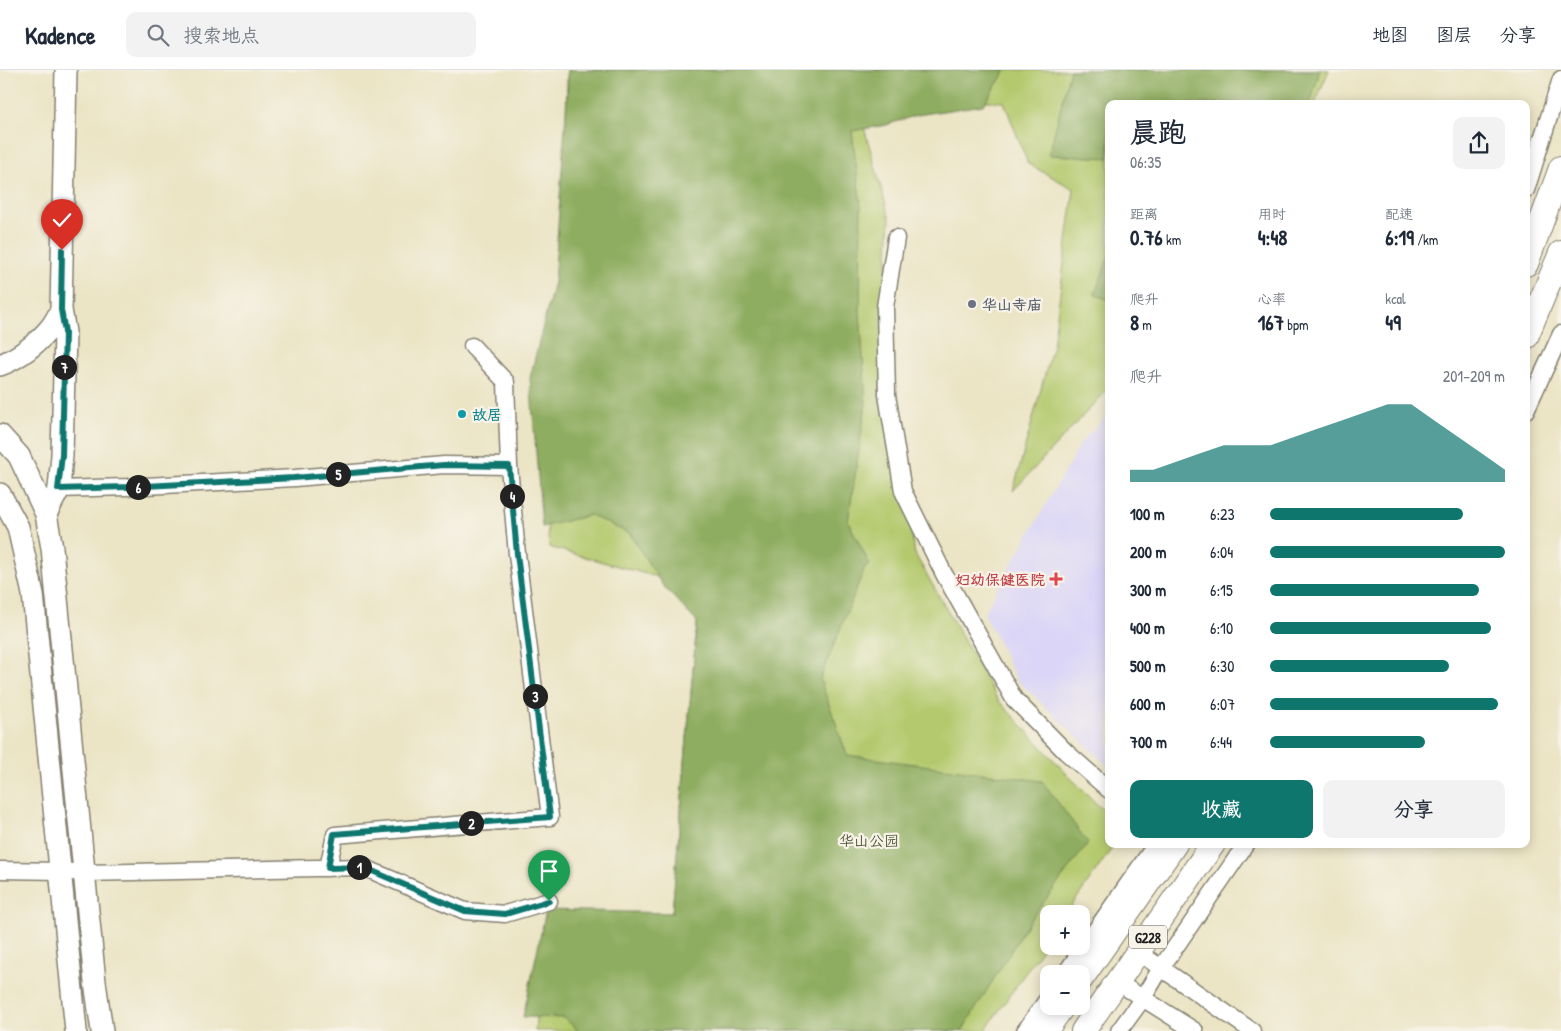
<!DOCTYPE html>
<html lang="zh">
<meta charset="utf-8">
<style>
:root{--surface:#fff;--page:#f2f2f3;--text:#1f2937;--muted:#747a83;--line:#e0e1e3;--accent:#0f766e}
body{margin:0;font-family:"Patrick Hand","LXGW WenKai TC",sans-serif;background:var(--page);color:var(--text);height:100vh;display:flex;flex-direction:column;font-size:19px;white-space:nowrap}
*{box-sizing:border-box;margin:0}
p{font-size:16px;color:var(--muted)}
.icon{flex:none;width:28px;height:28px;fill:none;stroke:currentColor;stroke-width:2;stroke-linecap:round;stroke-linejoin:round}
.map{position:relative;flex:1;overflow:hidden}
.drawer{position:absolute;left:1105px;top:30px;width:425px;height:748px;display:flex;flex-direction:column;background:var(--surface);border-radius:10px;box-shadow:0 2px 12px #0003}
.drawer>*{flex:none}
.buttons{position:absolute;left:1040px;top:835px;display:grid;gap:10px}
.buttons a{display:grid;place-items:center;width:50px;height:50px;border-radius:10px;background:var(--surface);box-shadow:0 2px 12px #0003;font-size:25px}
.pin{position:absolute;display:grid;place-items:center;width:42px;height:42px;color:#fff;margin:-51px -21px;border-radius:50% 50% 50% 0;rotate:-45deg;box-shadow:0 0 5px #0007}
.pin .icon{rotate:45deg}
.km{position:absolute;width:25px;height:25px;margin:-12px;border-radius:50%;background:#222;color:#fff;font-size:14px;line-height:25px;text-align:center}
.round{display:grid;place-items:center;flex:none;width:52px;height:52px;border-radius:10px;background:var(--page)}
.head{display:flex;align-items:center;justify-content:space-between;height:85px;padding:0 25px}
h1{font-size:28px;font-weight:800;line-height:38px}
.figures{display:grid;grid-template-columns:repeat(3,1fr);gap:8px;height:85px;padding:5px 25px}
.figures div{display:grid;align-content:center}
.figures b{font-size:21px;font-weight:800}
.figures small{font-size:14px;font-weight:400}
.figures p{font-size:14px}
.chart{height:140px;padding:10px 25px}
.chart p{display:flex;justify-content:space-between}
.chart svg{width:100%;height:90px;margin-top:5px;fill:var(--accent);opacity:.7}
.action{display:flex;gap:10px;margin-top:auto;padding:10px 25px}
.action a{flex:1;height:58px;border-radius:10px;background:var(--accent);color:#fff;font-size:20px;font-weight:800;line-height:58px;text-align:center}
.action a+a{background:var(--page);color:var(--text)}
ul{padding:0 25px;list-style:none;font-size:16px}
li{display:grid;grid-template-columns:80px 60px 1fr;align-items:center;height:38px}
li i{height:12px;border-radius:6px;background:var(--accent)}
header{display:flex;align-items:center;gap:30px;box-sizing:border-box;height:70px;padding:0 25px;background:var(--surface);border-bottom:1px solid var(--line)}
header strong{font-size:24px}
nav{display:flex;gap:28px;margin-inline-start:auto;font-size:18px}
.search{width:350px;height:45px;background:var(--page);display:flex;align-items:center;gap:12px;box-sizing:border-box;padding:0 18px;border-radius:10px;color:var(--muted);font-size:19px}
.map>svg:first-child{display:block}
</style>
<header>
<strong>Kadence</strong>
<div class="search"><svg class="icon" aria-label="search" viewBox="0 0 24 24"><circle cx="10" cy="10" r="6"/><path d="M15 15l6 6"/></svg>搜索地点</div>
<nav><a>地图</a><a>图层</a><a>分享</a></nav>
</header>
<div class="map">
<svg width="1561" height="961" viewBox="0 0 1561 961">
<rect width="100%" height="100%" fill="#f7f3e8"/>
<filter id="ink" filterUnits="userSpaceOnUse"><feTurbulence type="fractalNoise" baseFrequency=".02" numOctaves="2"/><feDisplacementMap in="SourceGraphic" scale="10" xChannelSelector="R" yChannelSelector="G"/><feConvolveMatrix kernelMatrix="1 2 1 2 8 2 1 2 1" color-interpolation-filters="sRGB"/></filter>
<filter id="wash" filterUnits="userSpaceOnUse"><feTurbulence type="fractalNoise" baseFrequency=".0096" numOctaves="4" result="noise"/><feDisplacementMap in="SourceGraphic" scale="20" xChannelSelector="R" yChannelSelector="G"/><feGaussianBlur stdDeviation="1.12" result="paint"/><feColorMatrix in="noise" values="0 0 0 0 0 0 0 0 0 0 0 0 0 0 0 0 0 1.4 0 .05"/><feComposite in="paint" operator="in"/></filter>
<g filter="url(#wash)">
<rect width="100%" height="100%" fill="#ebe4c5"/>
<path fill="#dbd6f7" d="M1109,343V697L1017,610L984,543L1081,373Z"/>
<path fill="#b4c96d" stroke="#687244" d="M567,0H1329L1315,34H1109V318L1013,421L1053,275L1074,119L1028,94L1004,32L854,22L890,149L881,294L915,484L998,630L1064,701L1109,746V774H1115L1066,844H1049V869L985,961H535L544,854L672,843L700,519L549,477L538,353L563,224Z"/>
<path fill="#8fad60" stroke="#56643e" d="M569,0H1006L983,35L917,45L886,55L852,61L861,136L860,241L866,334L848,451L870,495L865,497L820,609L847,685L1042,711L1088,773L1028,853L962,961H579L564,948L523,947L546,840L672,843L697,552L663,516L630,464L590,445L542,457L530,308L554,212Z
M1070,0H1320L1310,34H1109V88L1049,85Z
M1109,186V230L1095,224Z"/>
</g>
<g filter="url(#ink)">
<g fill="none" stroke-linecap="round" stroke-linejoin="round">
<defs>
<path id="minor" d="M1526,120L1561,9
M896,168L885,237L887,325L903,421L944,504L1014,629L1066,682L1109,720
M1526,340L1561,264
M59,419L127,417L295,408L444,395L509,396
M328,798L335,765L550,747L517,484L509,396L506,312L472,276
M0,800L60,801L85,803L363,797L465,841L505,844L549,831
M1138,882L1252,961
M1065,904L1156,774
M1117,912L1195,961
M1025,961L1049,927
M1119,961L1143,928L1161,898L1246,774"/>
<path id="major" d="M0,295C19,288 38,273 51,257C55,252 58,246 61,240
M0,365L19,386L46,444L52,478L95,912L102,961
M0,424L18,457L33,524L76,961
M46,444L59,419L62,385L65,262L61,240L66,0"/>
<path id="highway" d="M1526,194L1561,98
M1526,267L1561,183
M1081,909L1175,774
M1045,961L1063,936
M1083,961L1213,774"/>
</defs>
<use href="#minor" stroke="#848070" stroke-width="19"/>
<use href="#major" stroke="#848070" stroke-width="24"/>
<use href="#highway" stroke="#848070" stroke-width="26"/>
<use href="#minor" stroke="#fff" stroke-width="16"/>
<use href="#major" stroke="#fff" stroke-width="21"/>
<use href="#highway" stroke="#fff" stroke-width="24"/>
</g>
</g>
<g fill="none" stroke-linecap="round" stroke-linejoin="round" filter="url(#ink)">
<defs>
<path id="route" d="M62,180L61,240L65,262L62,385L58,419L127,417L294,408L444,395L509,396L517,484L550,747L334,764L328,798L363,797L465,841L505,844L549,831"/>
</defs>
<use href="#route" stroke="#fff" stroke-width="10"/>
<use href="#route" stroke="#0f766e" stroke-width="6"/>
</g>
<circle fill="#6b7280" stroke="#f7f3e8" stroke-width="2" cx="972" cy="234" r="5"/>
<circle fill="#0f9aa8" stroke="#f7f3e8" stroke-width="2" cx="462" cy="344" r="5"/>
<path fill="#e0444e" stroke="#f7f3e8" stroke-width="2" d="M1053.5 501.5h5v5h5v5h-5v5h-5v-5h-5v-5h5z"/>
<g text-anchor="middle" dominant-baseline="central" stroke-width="4.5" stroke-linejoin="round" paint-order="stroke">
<rect fill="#f7f3e8" stroke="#5e5c59" stroke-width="1" x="1129" y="855.5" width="38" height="23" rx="4"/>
<g font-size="14" font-weight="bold" fill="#1c1c1c">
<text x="1148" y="867">G228</text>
</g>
<g font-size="15" font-weight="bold" fill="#5b616d" stroke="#f7f3e8" text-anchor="start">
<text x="982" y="234">华山寺庙</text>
</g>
<g font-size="15" font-weight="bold" fill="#0d838f" stroke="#f7f3e8" text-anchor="start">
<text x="472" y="344">故居</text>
</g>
<g font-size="15" font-weight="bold" fill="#be3a42" stroke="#f7f3e8" text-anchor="end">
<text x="1045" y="509">妇幼保健医院</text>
</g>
<g font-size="15" fill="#515938" stroke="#f7f3e8">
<text x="869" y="770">华山公园</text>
</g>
</g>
</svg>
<div class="buttons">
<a>+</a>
<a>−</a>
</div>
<div class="pin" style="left:549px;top:831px;background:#1e9e55"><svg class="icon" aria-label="arrive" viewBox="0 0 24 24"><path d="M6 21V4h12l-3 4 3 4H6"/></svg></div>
<div class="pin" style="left:62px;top:180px;background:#d93025"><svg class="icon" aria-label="check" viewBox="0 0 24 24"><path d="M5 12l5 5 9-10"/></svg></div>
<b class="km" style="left:359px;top:797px">1</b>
<b class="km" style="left:471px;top:753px">2</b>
<b class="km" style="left:535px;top:626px">3</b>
<b class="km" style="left:512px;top:426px">4</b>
<b class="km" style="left:338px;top:404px">5</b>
<b class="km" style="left:138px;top:417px">6</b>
<b class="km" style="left:64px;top:297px">7</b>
<section class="drawer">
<div class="head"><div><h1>晨跑</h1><p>06:35</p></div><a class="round"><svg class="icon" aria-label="share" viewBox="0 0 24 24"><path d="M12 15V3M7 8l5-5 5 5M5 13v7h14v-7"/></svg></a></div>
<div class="figures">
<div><p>距离</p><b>0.76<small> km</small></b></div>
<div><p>用时</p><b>4:48</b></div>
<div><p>配速</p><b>6:19<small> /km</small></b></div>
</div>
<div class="figures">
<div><p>爬升</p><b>8<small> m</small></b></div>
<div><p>心率</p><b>167<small> bpm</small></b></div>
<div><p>kcal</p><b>49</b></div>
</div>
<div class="chart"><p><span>爬升</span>201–209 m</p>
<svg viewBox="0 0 160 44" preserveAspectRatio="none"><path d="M0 44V38L10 38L20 34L30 30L40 26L50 26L60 26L70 22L80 18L90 14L100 10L110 6L120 6L130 14L140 22L150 30L160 38V44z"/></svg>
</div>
<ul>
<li><b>100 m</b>6:23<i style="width:82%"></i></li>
<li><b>200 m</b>6:04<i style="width:100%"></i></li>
<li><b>300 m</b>6:15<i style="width:89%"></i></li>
<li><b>400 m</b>6:10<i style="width:94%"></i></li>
<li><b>500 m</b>6:30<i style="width:76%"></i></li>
<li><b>600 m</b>6:07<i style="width:97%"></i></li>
<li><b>700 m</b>6:44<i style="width:66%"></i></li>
</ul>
<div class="action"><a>收藏</a><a>分享</a></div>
</section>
</div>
